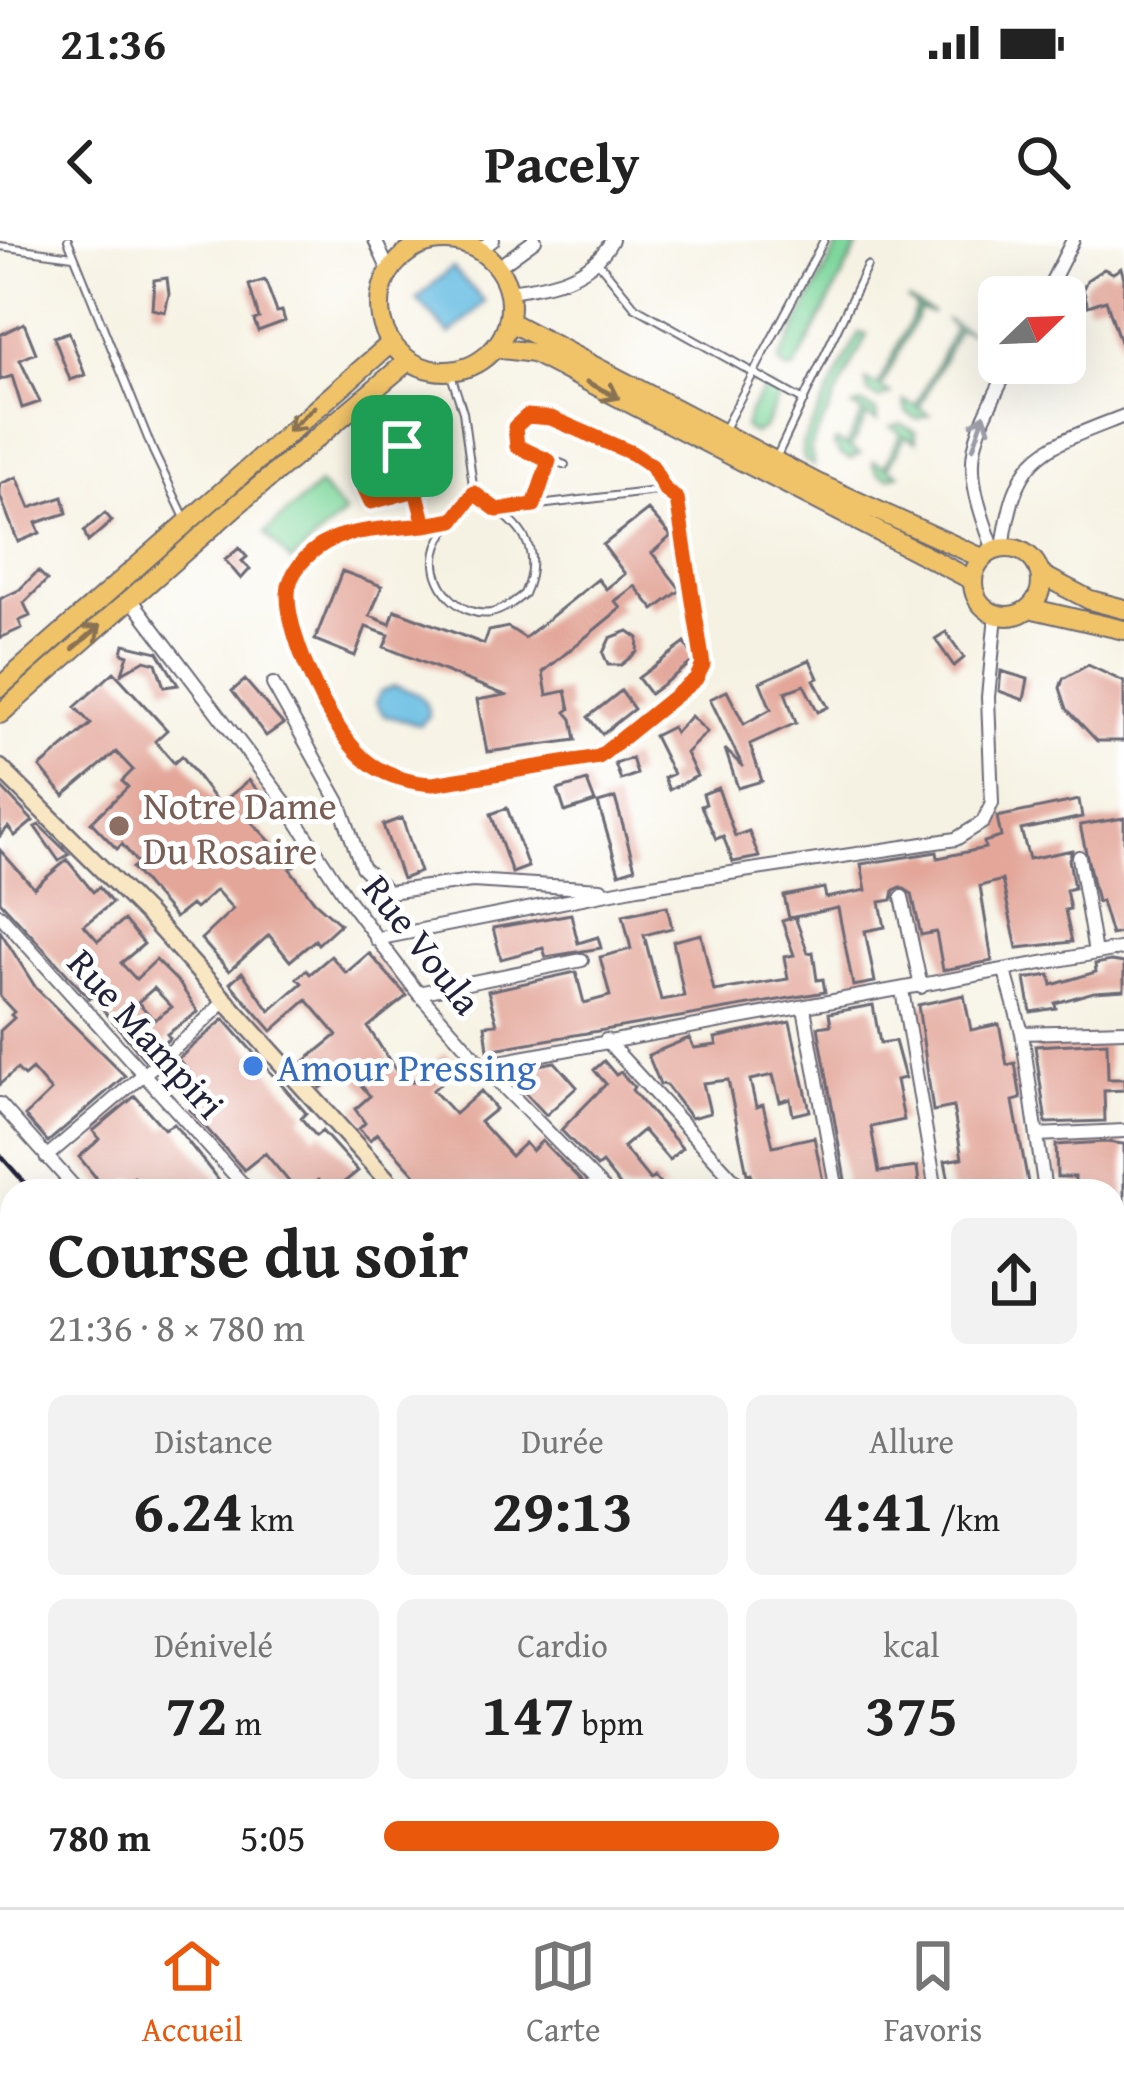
<!DOCTYPE html>
<html lang="fr">
<meta charset="utf-8">
<style>
:root{--surface:#fff;--page:#f2f2f2;--text:#222;--muted:#767676;--line:#e0e0e0;--accent:#ea580c}
body{margin:0;font-family:"Gentium Book Plus",serif;background:var(--page);color:var(--text);height:100vh;display:flex;flex-direction:column;font-size:45px;white-space:nowrap}
*{box-sizing:border-box;margin:0}
p{font-size:39px;color:var(--muted)}
.icon{flex:none;width:66px;height:66px;fill:none;stroke:currentColor;stroke-width:2;stroke-linecap:round;stroke-linejoin:round}
.map{position:relative;flex:1;overflow:hidden}
.drawer{position:absolute;left:0px;top:939px;width:1125px;height:729px;display:flex;flex-direction:column;background:var(--surface);border-radius:36px 36px 0 0;box-shadow:0 12px 48px #0002}
.drawer>*{flex:none}
.needle{width:78px;rotate:67deg}
.buttons{position:absolute;left:978px;top:36px;display:grid;gap:24px}
.buttons a{display:grid;place-items:center;width:108px;height:108px;border-radius:18px;background:var(--surface);box-shadow:0 12px 48px #0002;font-size:60px}
.pin{position:absolute;display:grid;place-items:center;width:102px;height:102px;color:#fff;margin:-51px;border-radius:24px;box-shadow:0 6px 18px #0006}
.round{display:grid;place-items:center;flex:none;width:126px;height:126px;border-radius:18px;background:var(--page)}
.head{display:flex;align-items:center;justify-content:space-between;height:204px;padding:0 48px}
h1{font-size:66px;font-weight:600;line-height:90px}
.figures{display:grid;grid-template-columns:repeat(3,1fr);gap:18px;height:204px;padding:12px 48px}
.figures div{display:grid;align-content:center;border-radius:18px;background:var(--page);text-align:center}
.figures b{font-size:60px;font-weight:600}
.figures small{font-size:33px;font-weight:400}
.figures p{font-size:33px}
ul{padding:0 48px;list-style:none;font-size:39px}
li{display:grid;grid-template-columns:192px 144px 1fr;align-items:center;height:90px}
li i{height:30px;border-radius:15px;background:var(--accent)}
.status{display:flex;justify-content:space-between;align-items:center;height:84px;padding:0 60px;background:var(--surface);direction:ltr}
.status svg{height:33px;fill:currentColor}
header{display:flex;justify-content:space-between;align-items:center;height:156px;padding:0 48px;background:var(--surface);font-size:54px;font-weight:600}
.tabs{display:flex;justify-content:space-around;align-items:center;height:168px;border-top:3px solid var(--line);background:var(--surface);font-size:33px;color:var(--muted)}
.tabs a{display:grid;justify-items:center;gap:6px}
.tabs .selected{color:var(--accent)}
.map>svg:first-child{display:block}
</style>
<div class="status"><b>21:36</b><svg viewBox="0 0 49 12"><path d="M0 12V9h3v3zM5 12V6h3v6zM10 12V3h3v9zM15 12V0h3v12zM26 1h20v11H26zM47 4h2v5h-2z"/></svg></div>
<header><svg class="icon" aria-label="back" viewBox="0 0 24 24"><path d="M15 5l-7 7 7 7"/></svg>Pacely<svg class="icon" aria-label="search" viewBox="0 0 24 24"><circle cx="10" cy="10" r="6"/><path d="M15 15l6 6"/></svg></header>
<div class="map">
<svg width="1124" height="1667" viewBox="0 0 1124 1667">
<rect width="100%" height="100%" fill="#fff"/>
<filter id="ink" filterUnits="userSpaceOnUse"><feTurbulence type="fractalNoise" baseFrequency=".00833" numOctaves="2"/><feDisplacementMap in="SourceGraphic" scale="24" xChannelSelector="R" yChannelSelector="G"/><feConvolveMatrix kernelMatrix="1 2 1 2 8 2 1 2 1" color-interpolation-filters="sRGB"/></filter>
<filter id="wash" filterUnits="userSpaceOnUse"><feTurbulence type="fractalNoise" baseFrequency=".004" numOctaves="4" result="noise"/><feDisplacementMap in="SourceGraphic" scale="48" xChannelSelector="R" yChannelSelector="G"/><feGaussianBlur stdDeviation="2.7" result="paint"/><feColorMatrix in="noise" values="0 0 0 0 0 0 0 0 0 0 0 0 0 0 0 0 0 1.4 0 .05"/><feComposite in="paint" operator="in"/></filter>
<g filter="url(#wash)">
<rect width="100%" height="100%" fill="#f6f2e3"/>
<path fill="#7fd79c" stroke="#507c6c" stroke-width="3" d="M841,0H861L794,130H786L779,123L780,119Z
M907,59L933,73L920,70L881,148L891,154L879,159L868,152L866,141L878,146L917,67Z
M945,79L971,93L958,90L919,168L930,175L917,179L906,172L904,161L916,166L955,88Z
M859,93L867,95L810,208L814,226L804,220L802,205Z
M771,147L780,155L764,188L754,194L745,188L749,172L765,148Z
M863,164L876,172L877,181L867,176L850,208L860,214L850,219L840,214L834,205L836,201L846,206L863,173L853,167Z
M901,184L915,192L916,201L905,196L888,228L899,234L888,238L879,234L873,225L874,221L885,226L901,193L891,187Z
M319,245L345,273L291,322L265,293Z"/>
<path fill="#67b884" stroke="#446d60" stroke-width="3" d="M0,977L12,990V1339L0,1332Z
M12,1366V1656H530L524,1667H0V1388Z"/>
<path fill="#65bce2" stroke="#446f8e" stroke-width="3" d="M452,27L485,62L450,95L417,59Z
M394,446C414,452 426,453 429,476L420,485L384,475L376,463L380,452Z"/>
<g id="blocks">
<path fill="#e3a699" fill-rule="evenodd" d="M1121,28L1124,38L1122,108L1106,60L1088,66L1083,49L1087,40L1104,29L1113,33Z
M167,38L169,54L165,72L152,69L154,40Z
M265,40L277,72L282,71L285,81L258,91L254,80L259,78L249,45Z
M24,83L36,113L20,120L40,162L22,168L12,136L0,140V95Z
M69,92L85,135L70,140L54,97Z
M17,237L30,268L63,257L67,273L36,283L40,293L18,302L0,256V244Z
M648,270L671,296L652,313L681,350L654,370L635,346L615,361L621,368L543,432L547,455L566,451L570,469L566,472L572,479L576,500L487,512L477,460L505,455L384,407L389,395L366,387L355,416L315,400L342,331L382,346L370,376L390,384L395,370L484,404L489,391L508,387L525,398L598,339L606,349L625,334L603,305Z
M105,273L112,281L88,302L84,291Z
M239,308L247,317L242,321L250,329L241,339L225,320Z
M38,331L47,340L24,363L30,376L19,381L22,388L0,398V359L19,350Z
M628,391L638,398L637,412L621,425H608L603,413L610,398Z
M946,392L964,418L954,426L935,399Z
M685,403L695,420L650,454L638,438Z
M124,404L158,412L178,445L164,447L156,423L145,420L122,433L128,415L122,413Z
M810,420L818,438L814,440L828,467L818,472L804,445L785,452L796,483L750,504L762,541L738,548L725,509L743,527L710,459L727,451L744,484L771,469L760,442Z
M1088,425L1124,442V501H1097L1067,469L1060,448L1063,439Z
M1001,431L1028,439L1024,460L999,451Z
M114,432L167,490L155,501L174,523L182,516L219,565L249,540L264,558L244,574L294,626L290,629L314,661L340,684L318,704L315,700L290,721L269,695L229,731L201,699L233,669L216,650L195,669L191,665L175,678L132,628L138,624L122,604L117,609L91,582L128,547L122,541L133,530L116,512L64,556L40,527L91,484L75,467Z
M245,440L283,484L266,496L232,451Z
M621,451L634,469L602,494L588,477Z
M691,476L707,492L686,513L697,536L669,550L664,538L673,534L654,496L672,487L675,493Z
M632,518L637,534L621,540L615,524Z
M587,541L595,562L565,572L558,550Z
M0,546L33,581L15,596L8,587L0,596Z
M718,548L735,596L749,591L759,617L733,622L723,596L716,599L701,566L706,564L703,554Z
M615,558L635,628L619,633L598,563Z
M1079,560L1082,577L1021,590L1029,619L1072,610L1069,619L1074,648L1066,650L1070,669L1065,670L1072,702L1017,708L1002,640L980,646L992,721L943,730L936,692L921,695L912,654L901,647L894,650L892,660L880,662L885,687L865,691L875,742L853,746L838,668L789,678L784,656L824,648L826,658L866,650L861,624L937,612L938,618L985,608L984,602L1001,597L997,577Z
M507,568L528,627L512,633L491,574Z
M402,578L420,632L402,639L383,585Z
M1124,578V692L1111,695L1101,661L1097,662L1080,585Z
M39,585L69,614L59,621L35,587Z
M0,610L34,648L67,620L93,652L99,647L112,663L84,685L98,701L124,680L144,704L121,723L136,739L156,720L179,743L198,772L167,794L170,798L145,820L92,756L89,758L0,661ZM154,748L172,767L154,780L138,762Z
M667,666L672,688L644,695L661,760L684,756L673,701L701,694L714,751L788,739L784,717L794,715L782,681L795,677L808,713L813,712L817,740L823,739L825,752L488,810L485,785L497,784L488,751L576,732L584,763L610,756L600,717L631,709L623,675Z
M571,674L578,703L598,697L601,708L546,717L543,708L501,719L493,688Z
M0,691L36,748L125,836L48,902L25,876L51,851L32,829L24,836L17,829L0,844V791L14,778L11,775L14,772L0,757Z
M369,713L407,756L368,787L397,832L401,829L412,842L445,813L458,827L433,850L455,874L481,851L496,869L480,882L511,916L525,903L532,911L542,901L591,951H410L419,939L377,893L370,900L359,889L365,883L355,869L370,856L347,828L321,848L300,825L337,795L307,760L272,791L230,743L242,732L270,771L302,743L297,738L306,730L310,734L331,716L346,733Z
M1111,721L1124,723V750L1094,752L1055,763L1056,768L1031,772L1025,739L1050,735L1052,745L1096,732L1095,724Z
M964,755L971,790L999,784L1007,825L1015,823L1021,859L1013,861L1028,943L1024,944L1025,951H951L945,921L962,918L953,867L933,871L918,765Z
M873,765L880,803L895,801L905,838L896,840L904,880L871,887L879,932L917,927L920,951H847L818,787L831,785L829,773Z
M224,779L306,873L301,878L316,896L322,891L358,931L333,951H327L318,940L304,951H283L291,944L265,913L244,930L190,870L208,855L178,819Z
M790,782L810,871L793,875L790,859L780,862L773,835L750,840L756,867L763,865L773,906L814,897L825,951H790L789,947L755,950L751,933L747,934L728,840L703,843L710,873L691,878L666,845L660,844L648,815L689,798L694,808L717,805L715,798Z
M1107,802L1108,839H1124V850L1104,851L1105,881L1046,883L1035,806Z
M604,821L616,835L621,832L624,836L634,847L632,850L682,908L669,920L643,890L623,907L650,940L654,937L666,951H624L602,923L597,927L561,890L606,844L594,830Z
M555,822L577,847L546,875L505,831Z
M135,856L164,889L174,884L227,951H147L134,937L119,951H107L79,917L100,899L93,891Z
M1105,902L1124,904V980H1113V951H1103V947L1075,948V937H1057L1056,905Z
M1113,1147H1124V1176H1113Z
M1113,1439L1124,1451V1500L1113,1487Z
M1113,1550L1124,1560V1615L1113,1605Z
M727,1656H741L747,1663L755,1656H868L875,1664L879,1659L885,1667H735Z
M903,1656H975L961,1667H909Z
M1054,1656H1090L1080,1667H1066Z"/>
</g>
</g>
<g filter="url(#ink)">
<use href="#blocks" fill-opacity="0" stroke="#6c6b76" stroke-width="3"/>
<g fill="none" stroke-linecap="round" stroke-linejoin="round">
<defs>
<path id="lane" d="M68,0L153,211L185,278
M0,6L73,16
M599,23L635,67L804,161
M450,132L463,172L474,253C460,272 436,295 435,319C433,348 462,378 491,373C504,370 514,362 524,354C547,302 513,280 474,253
M724,189L824,0
M424,203C438,210 442,224 438,239L371,262L361,240L402,206Z
M776,218L867,26
M565,225L517,206L515,186L527,175L552,177L632,213L652,225L665,250
M416,250L425,285
M534,265L549,221
M454,280L339,297C317,305 292,325 288,350C281,393 334,489 364,519L398,537L433,544L599,516L696,439L703,425L678,259L665,250L497,270"/>
<path id="street" d="M375,0L389,31
M410,0L421,6
M479,10L493,0
M498,27L535,0
M508,51C549,46 591,38 612,0
M1044,57L1073,0
M1003,308C1016,212 1040,209 1124,176
M994,310C960,219 968,207 1011,123
M131,359L281,557L346,657L418,753L482,825L606,951
M273,444L339,562L362,627L388,652L472,641L601,649
M1079,617L1095,713
M902,657L921,747
M0,675L249,951
M376,699L638,647L956,599L983,582L992,563L988,457L996,375
M1005,731L1022,793L1045,951
M902,750L936,951
M418,753L582,720
M804,768L837,951
M1022,793L1124,790
M606,800L744,951
M482,825L1124,708
M0,864L78,951
M1037,895L1124,891
M46,917L190,795L226,760
M1113,993H1124
M1113,1091H1124
M1113,1325L1124,1302
M1113,1360L1124,1373
M1113,1512L1124,1524
M713,1656L722,1667
M889,1656L899,1667"/>
<path id="secondary" d="M0,528L148,675L397,951
M1037,1656L1046,1667"/>
<path id="primary" d="M380 66a65 65 0 1 1 130 0a65 65 0 1 1-130 0Z
M508,81L817,243L982,318
M495,108L533,113L972,340
M973 342a34 34 0 1 1 68 0a34 34 0 1 1-68 0Z
M1040,334L1090,360L1124,369
M1029,368L1124,390
M0,447L391,103
M0,474L237,265L408,121"/>
</defs>
<use href="#lane" stroke="#6c6b76" stroke-width="10"/>
<use href="#street" stroke="#6c6b76" stroke-width="16"/>
<use href="#secondary" stroke="#6c6b76" stroke-width="21"/>
<use href="#primary" stroke="#6c6b76" stroke-width="22"/>
<use href="#lane" stroke="#fff" stroke-width="6"/>
<use href="#street" stroke="#fff" stroke-width="12"/>
<use href="#secondary" stroke="#f9e7c3" stroke-width="16"/>
<use href="#primary" stroke="#f0c369" stroke-width="18"/>
<path stroke="#22223b" stroke-width="4.5" d="M0,915L32,951
M672,1656L682,1667"/>
</g>
<defs><path id="oneway-shaft" d="M-6 0H5M1.5-3L5.5 0L1.5 3" fill="none" stroke-width="1.6" stroke-linecap="round" stroke-linejoin="round" transform="scale(3)"/></defs>
<g stroke="#897252">
<use href="#oneway-shaft" transform="translate(603 150) rotate(27)"/>
<use href="#oneway-shaft" transform="translate(301 179) rotate(138)"/>
<use href="#oneway-shaft" transform="translate(87 397) rotate(-41)"/>
</g>
<use stroke="#9c9ca7" href="#oneway-shaft" transform="translate(979 191) rotate(-71)"/>
</g>
<g fill="none" stroke-linecap="round" stroke-linejoin="round" filter="url(#ink)">
<defs>
<path id="route" d="M402,206C426,202 446,210 438,239L416,250L425,285C398,288 346,289 325,303C308,313 288,333 288,354C287,399 334,500 372,525C389,537 413,543 433,544L599,517L696,439L703,425L677,259L665,250L652,226L632,213L551,178L527,176L515,187L517,206L549,221L534,265L497,270L474,253L454,280L425,285L416,250L371,262L361,241L402,206"/>
</defs>
<use href="#route" stroke="#fff" stroke-width="24"/>
<use href="#route" stroke="#ea580c" stroke-width="15"/>
</g>
<circle fill="#8d6e63" stroke="#fff" stroke-width="4.5" cx="119" cy="586" r="12"/>
<circle fill="#3f7fe0" stroke="#fff" stroke-width="4.5" cx="253" cy="826" r="12"/>
<g text-anchor="middle" dominant-baseline="central" stroke-width="10" stroke-linejoin="round" paint-order="stroke">
<g font-size="39" fill="#785e54" stroke="#fff" text-anchor="start">
<text x="143" y="564">Notre Dame<tspan x="143" dy="45">Du Rosaire</tspan></text>
</g>
<g font-size="39" fill="#22223b" stroke="#fff">
<text transform="translate(423 704) rotate(52)">Rue Voula</text>
<text transform="translate(147 793) rotate(48)">Rue Mampiri</text>
</g>
<g font-size="39" fill="#366cbe" stroke="#fff" text-anchor="start">
<text x="277" y="826">Amour Pressing</text>
</g>
</g>
</svg>
<div class="buttons">
<a><svg class="needle" viewBox="-14 -14 28 28"><path d="M0-13l5 13h-10z" fill="#e53935"/><path d="M0 13l5-13h-10z" fill="#767676"/></svg></a>
</div>
<div class="pin" style="left:402px;top:206px;background:#1e9e55"><svg class="icon" aria-label="arrive" viewBox="0 0 24 24"><path d="M6 21V4h12l-3 4 3 4H6"/></svg></div>
<section class="drawer">
<div class="head"><div><h1>Course du soir</h1><p>21:36 · 8 × 780 m</p></div><a class="round"><svg class="icon" aria-label="share" viewBox="0 0 24 24"><path d="M12 15V3M7 8l5-5 5 5M5 13v7h14v-7"/></svg></a></div>
<div class="figures">
<div><p>Distance</p><b>6.24<small> km</small></b></div>
<div><p>Durée</p><b>29:13</b></div>
<div><p>Allure</p><b>4:41<small> /km</small></b></div>
</div>
<div class="figures">
<div><p>Dénivelé</p><b>72<small> m</small></b></div>
<div><p>Cardio</p><b>147<small> bpm</small></b></div>
<div><p>kcal</p><b>375</b></div>
</div>
<ul>
<li><b>780 m</b>5:05<i style="width:57%"></i></li>
</ul>
</section>
</div>
<nav class="tabs">
<a class="selected"><svg class="icon" aria-label="home" viewBox="0 0 24 24"><path d="M3 11l9-7 9 7M6 9v11h12V9"/></svg>Accueil</a>
<a><svg class="icon" aria-label="map" viewBox="0 0 24 24"><path d="M3 6l6-2 6 2 6-2v14l-6 2-6-2-6 2zM9 4v14M15 6v14"/></svg>Carte</a>
<a><svg class="icon" aria-label="saved" viewBox="0 0 24 24"><path d="M7 4h10v16l-5-4-5 4z"/></svg>Favoris</a>
</nav>
